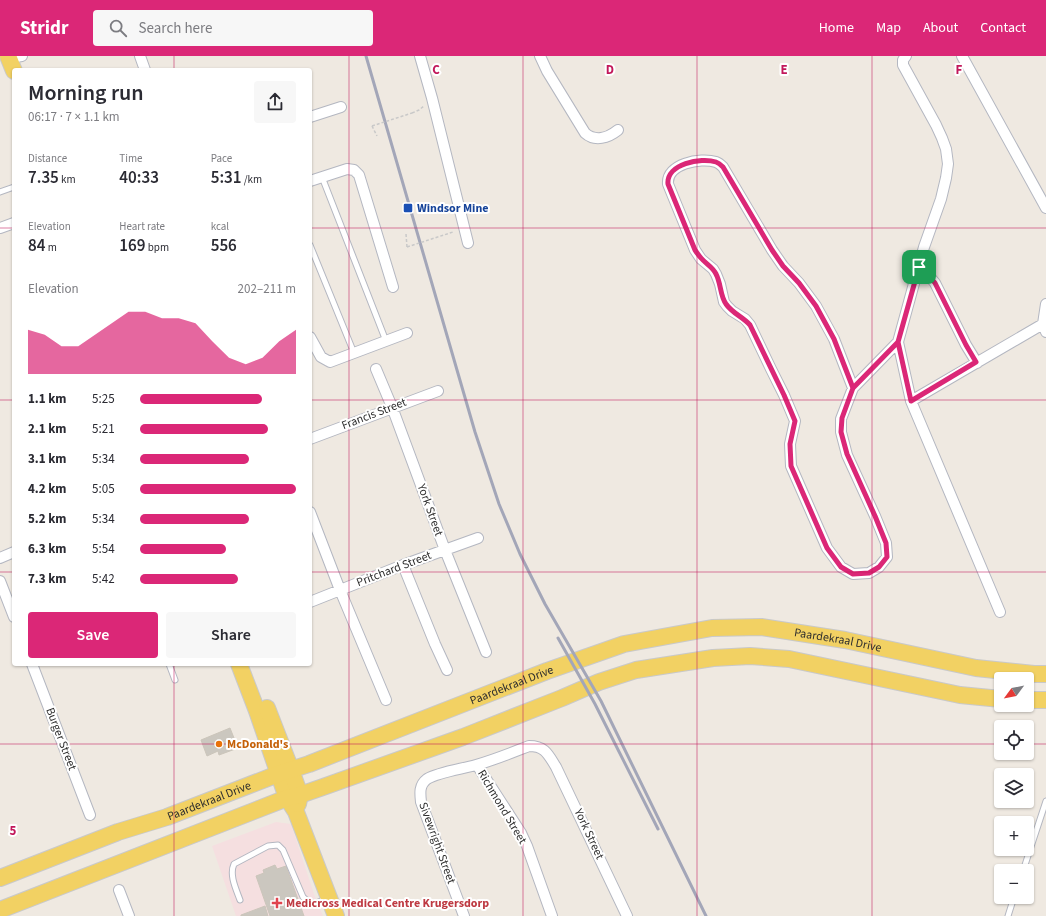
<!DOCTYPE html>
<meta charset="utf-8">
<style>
:root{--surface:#fff;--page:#f7f7f7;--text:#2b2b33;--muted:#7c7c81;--accent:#db2777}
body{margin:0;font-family:"Source Sans 3",sans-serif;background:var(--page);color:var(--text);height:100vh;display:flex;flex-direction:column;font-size:15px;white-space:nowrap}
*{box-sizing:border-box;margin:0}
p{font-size:13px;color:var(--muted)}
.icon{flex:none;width:22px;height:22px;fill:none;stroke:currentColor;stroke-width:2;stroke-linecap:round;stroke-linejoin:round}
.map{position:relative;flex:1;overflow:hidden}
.side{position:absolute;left:12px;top:12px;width:300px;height:598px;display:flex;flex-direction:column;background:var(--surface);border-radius:4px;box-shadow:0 1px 3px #0004}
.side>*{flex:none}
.needle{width:26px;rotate:238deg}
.tools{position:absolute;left:994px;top:616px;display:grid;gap:8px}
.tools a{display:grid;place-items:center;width:40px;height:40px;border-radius:4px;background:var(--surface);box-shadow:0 1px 3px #0004;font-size:20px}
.pin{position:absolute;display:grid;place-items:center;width:34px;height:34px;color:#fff;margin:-17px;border-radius:8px;box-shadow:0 2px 6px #0006}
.round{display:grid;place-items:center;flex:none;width:42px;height:42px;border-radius:4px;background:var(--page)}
.overview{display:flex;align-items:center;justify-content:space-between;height:68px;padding:0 16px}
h1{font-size:22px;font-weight:600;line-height:30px}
.figures{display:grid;grid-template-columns:repeat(3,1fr);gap:6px;height:68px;padding:4px 16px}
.figures div{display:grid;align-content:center}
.figures b{font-size:17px;font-weight:600}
.figures small{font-size:11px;font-weight:400}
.figures p{font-size:11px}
.chart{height:112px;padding:8px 16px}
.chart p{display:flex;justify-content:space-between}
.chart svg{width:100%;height:72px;margin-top:4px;fill:var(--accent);opacity:.7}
.action{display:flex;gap:8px;margin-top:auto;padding:8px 16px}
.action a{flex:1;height:46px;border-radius:4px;background:var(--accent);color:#fff;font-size:16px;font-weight:600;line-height:46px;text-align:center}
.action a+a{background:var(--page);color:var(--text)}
ul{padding:0 16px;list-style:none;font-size:13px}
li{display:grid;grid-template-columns:64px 48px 1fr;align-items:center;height:30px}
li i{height:10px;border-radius:5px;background:var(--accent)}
header{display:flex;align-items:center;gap:24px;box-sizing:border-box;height:56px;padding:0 20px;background:var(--accent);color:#fff}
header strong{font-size:19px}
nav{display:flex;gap:22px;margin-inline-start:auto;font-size:14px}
.search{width:280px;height:36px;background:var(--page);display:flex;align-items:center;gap:10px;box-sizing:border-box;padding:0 14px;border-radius:4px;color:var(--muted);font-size:15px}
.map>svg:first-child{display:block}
</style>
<header>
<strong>Stridr</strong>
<div class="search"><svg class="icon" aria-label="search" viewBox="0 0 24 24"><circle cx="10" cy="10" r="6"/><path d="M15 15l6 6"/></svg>Search here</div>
<nav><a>Home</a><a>Map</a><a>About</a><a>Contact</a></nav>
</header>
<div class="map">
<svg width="1046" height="860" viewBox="0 0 1046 860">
<rect width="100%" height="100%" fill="#efe9e1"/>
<path fill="#f5dfe0" d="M276,766L291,768L314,838L323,860H236L212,790Z"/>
<path fill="#cbc7bf" stroke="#cbc5ba" d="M230,672L238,692L219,699L218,695L207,700L201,684Z
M275,809L277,813L286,810L304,860H270L256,820L264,817L263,814Z
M265,850L268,860H241V859Z"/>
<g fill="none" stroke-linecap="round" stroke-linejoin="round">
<defs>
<path id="service" d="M322,121L386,285
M0,136L14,131
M310,189L354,297
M169,608L175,624
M1023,815L1046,745
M240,844C236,833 229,819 234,808L268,790L278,789L283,794L303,841C312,850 316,847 326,843
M1008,860L1014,841"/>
<path id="minor" d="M140,0L145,14
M420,0L432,42L468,187
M540,0L547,15L585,77C595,86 608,82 618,74
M906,0L903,4V9L936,69L942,82L946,93L948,108L946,122L941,143L924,191L898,286L911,345L1000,556
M962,0L1046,152
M9,2L22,0
M310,61L341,51
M310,125L347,113L354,114L359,119L393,231
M0,172L14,167
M919,211L930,221L935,227L966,289L977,307
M1046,248L1043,268L1046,276
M310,281L321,301L330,306L407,277
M376,313L392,351L445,494L486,596
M853,332L834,283L816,250L799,227L783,210L772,194L723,111C721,109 719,107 716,106C700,101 666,108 668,128L695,194L701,203L713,213L716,218L720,228L724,246L727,250L732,255L745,263L750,269L771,313L784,339L795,365L790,388L791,410L827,492L841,511L853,518L869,517L879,511L887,501L886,487L875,460L847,399L841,376V363L853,332L898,286
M911,345L1043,268
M310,383L438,335
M310,456L340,534L386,644
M0,502L14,496
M403,509L435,588L447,614
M0,525L14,561
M310,546L403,509L478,482
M32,608L90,759
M477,709L521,777L527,790L552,860
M119,834L129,860
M464,860L421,746C420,737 419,729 427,723C439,716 462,713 476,709C494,704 511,697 529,690C545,690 548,698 556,711L627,860"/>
<g id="primary">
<path d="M8,0L14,15"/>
<path d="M239,608L257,655L287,742L296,756L336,860"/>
<path d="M1027,644H1046"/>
<path d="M267,652L291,714L300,739L298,748"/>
<path id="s1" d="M0,822L118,776L167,761L278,718L309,708L547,615L624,588L712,572L761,571L845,584L976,612L1034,618H1046"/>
<path d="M0,854L287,742L300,739L323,731L463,681L562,642L599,626L636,614L713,602L750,600L789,603L960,639L1001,643"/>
</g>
</defs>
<use href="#service" stroke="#b4b7c1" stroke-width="7"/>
<use href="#minor" stroke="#b4b7c1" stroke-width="12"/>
<use href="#primary" stroke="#c9c9c9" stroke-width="18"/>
<path stroke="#c9c9c9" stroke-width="1.5" stroke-dasharray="3 2" stroke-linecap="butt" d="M412,57L419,54L424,50
M372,70L377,80
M406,178L407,191"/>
<use href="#service" stroke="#fff" stroke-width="5"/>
<use href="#minor" stroke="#fff" stroke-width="10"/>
<use href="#primary" stroke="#f2d163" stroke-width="16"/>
<path stroke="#a3a6b8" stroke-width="3" d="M366,0L457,314L475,376L499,448L520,498L545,548L601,645L706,860
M558,582L595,648L658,773"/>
<path stroke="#c9c9c9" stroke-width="1.5" stroke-dasharray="3 2" stroke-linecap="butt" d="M372,70L412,57
M407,191L453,176"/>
</g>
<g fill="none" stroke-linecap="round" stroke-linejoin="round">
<defs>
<path id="route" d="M919,211L898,286L853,332L834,283L816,250L799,227L783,210L772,194L723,111C721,109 719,107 716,106C701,101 666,108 668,128L695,194C697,197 699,200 701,202C706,208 713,211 716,218C721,227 720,240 726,248C732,257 743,261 750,269L784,339L795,365L790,388L791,410L827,492L841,511L853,518L869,517L879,511L887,501L886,487L875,460L847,398L841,376L842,362L853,332L898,286L911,345L976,306L966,289L935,227L930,221L919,211"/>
</defs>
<use href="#route" stroke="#fff" stroke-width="8"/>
<use href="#route" stroke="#db2777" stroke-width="5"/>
</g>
<path fill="none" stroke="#c2185b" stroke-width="1" stroke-opacity="0.55" d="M174,0V14M349,0V860M523,0V860M697,0V860M872,0V860M0,172H14M310,172H1046M0,344H14M310,344H1046M0,516H14M310,516H1046M174,608V860M0,688H1001M1027,688H1046"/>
<rect fill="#1a4fb4" stroke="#fff" stroke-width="1.5" x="403" y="147" width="10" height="10" rx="2"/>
<circle fill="#e8710a" stroke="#fff" stroke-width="1.5" cx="219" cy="688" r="4"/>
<path fill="#e0444e" stroke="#fff" stroke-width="1.5" d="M275 841h4v4h4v4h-4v4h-4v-4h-4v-4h4z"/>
<g text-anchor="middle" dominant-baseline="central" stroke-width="4" stroke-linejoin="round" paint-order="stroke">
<g font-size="12" font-weight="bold" fill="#164399" stroke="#fff" text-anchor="start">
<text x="417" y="152">Windsor Mine</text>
</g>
<g font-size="12" fill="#2e2e2e" stroke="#fff">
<text transform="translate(374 358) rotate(-21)">Francis Street</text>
<text transform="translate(430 454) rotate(70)">York Street</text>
<text transform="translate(394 513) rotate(-21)">Pritchard Street</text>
<text stroke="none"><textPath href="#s1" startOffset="883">Paardekraal Drive</textPath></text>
<text stroke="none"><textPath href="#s1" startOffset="547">Paardekraal Drive</textPath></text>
<text transform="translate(61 683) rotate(69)">Burger Street</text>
<text stroke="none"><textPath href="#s1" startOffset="223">Paardekraal Drive</textPath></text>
<text transform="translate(502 751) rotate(59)">Richmond Street</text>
<text transform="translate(589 778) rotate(65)">York Street</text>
<text transform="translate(437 787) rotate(70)">Sivewright Street</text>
</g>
<g font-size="12" font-weight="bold" fill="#c56008" stroke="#fff" text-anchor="start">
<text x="227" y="688">McDonald's</text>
</g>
<g font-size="12" font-weight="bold" fill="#be3a42" stroke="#fff" text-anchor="start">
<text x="286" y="847">Medicross Medical Centre Krugersdorp</text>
</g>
</g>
<g font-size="13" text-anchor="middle" font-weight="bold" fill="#c2185b" stroke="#fff" stroke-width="4" stroke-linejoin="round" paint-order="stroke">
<text x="436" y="18">C</text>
<text x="610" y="18">D</text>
<text x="784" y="18">E</text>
<text x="959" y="18">F</text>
<text x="13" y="779">5</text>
</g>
</svg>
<div class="tools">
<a><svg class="needle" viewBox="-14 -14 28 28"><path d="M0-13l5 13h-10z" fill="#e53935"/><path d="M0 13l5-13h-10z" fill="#7c7c81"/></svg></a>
<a><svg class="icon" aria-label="locate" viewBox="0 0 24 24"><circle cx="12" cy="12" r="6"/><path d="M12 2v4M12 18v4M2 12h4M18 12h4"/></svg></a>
<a><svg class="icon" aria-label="layers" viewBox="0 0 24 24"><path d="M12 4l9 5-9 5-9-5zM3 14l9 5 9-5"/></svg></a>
<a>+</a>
<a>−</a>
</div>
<div class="pin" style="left:919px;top:211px;background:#1e9e55"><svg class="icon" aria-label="arrive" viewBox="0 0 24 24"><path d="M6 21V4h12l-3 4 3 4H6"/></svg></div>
<section class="side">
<div class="overview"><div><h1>Morning run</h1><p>06:17 · 7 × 1.1 km</p></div><a class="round"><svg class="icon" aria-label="share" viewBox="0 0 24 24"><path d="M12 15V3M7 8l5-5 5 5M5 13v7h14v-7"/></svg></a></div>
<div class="figures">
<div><p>Distance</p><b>7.35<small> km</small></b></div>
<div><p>Time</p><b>40:33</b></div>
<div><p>Pace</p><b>5:31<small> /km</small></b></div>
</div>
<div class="figures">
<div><p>Elevation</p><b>84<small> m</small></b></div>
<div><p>Heart rate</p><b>169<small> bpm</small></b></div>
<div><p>kcal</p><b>556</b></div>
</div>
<div class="chart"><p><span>Elevation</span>202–211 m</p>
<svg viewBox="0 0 160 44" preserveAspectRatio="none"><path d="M0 44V17L10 20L20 27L30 27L40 20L50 13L60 6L70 6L80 10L90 10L100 13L110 24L120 34L130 38L140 34L150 24L160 17V44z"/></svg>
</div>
<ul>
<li><b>1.1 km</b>5:25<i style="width:78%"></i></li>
<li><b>2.1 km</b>5:21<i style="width:82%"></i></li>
<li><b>3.1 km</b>5:34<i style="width:70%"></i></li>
<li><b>4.2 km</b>5:05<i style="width:100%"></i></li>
<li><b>5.2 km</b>5:34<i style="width:70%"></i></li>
<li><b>6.3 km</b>5:54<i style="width:55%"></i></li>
<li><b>7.3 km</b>5:42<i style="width:63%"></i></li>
</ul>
<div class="action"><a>Save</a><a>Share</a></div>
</section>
</div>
